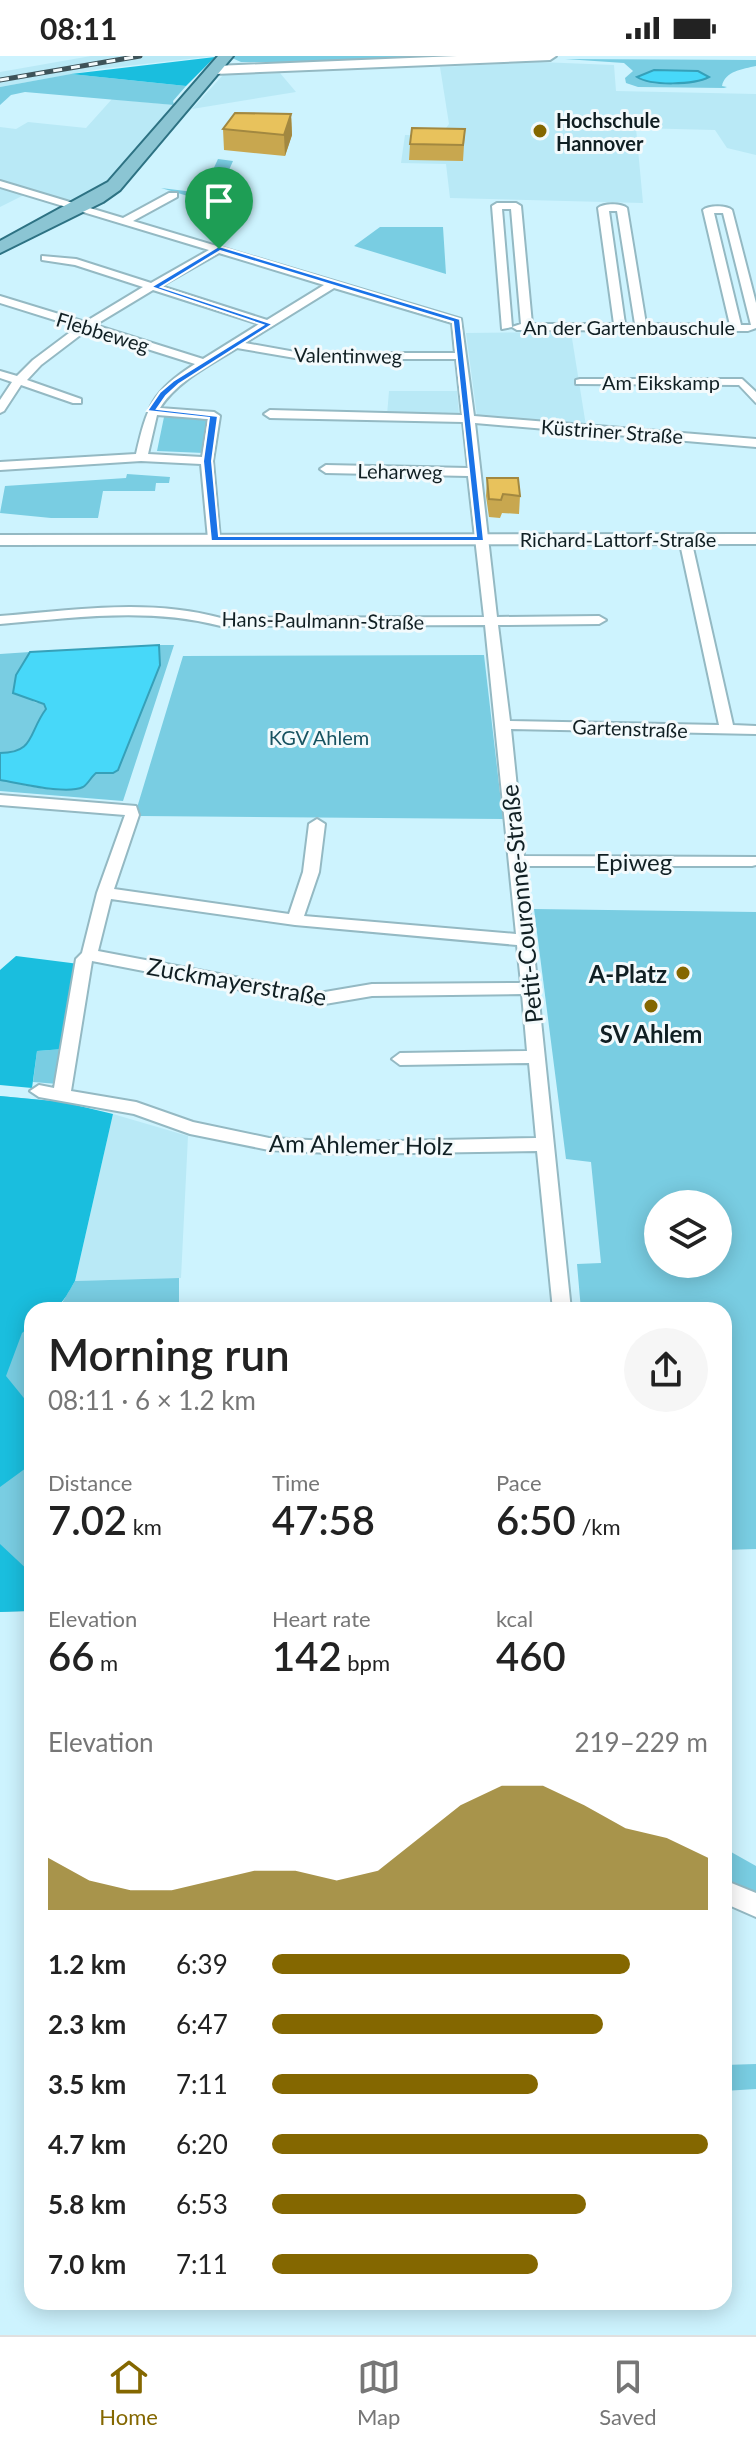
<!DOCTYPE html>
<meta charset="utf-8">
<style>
:root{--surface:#fff;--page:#f6f6f6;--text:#222;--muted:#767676;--line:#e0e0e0;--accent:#846700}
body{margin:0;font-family:Lato,sans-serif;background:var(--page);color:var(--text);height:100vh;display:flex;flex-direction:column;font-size:30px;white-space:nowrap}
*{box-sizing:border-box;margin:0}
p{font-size:26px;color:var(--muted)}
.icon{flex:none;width:44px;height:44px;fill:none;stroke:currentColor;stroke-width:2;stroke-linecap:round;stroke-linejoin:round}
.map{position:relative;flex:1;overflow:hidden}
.sheet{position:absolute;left:24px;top:1246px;width:708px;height:1008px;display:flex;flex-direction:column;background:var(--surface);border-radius:24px;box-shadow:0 4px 20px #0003}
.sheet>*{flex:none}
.fabs{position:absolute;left:644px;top:1134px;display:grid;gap:16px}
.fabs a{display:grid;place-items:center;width:88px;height:88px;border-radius:50%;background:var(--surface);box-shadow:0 4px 20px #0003;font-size:40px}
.pin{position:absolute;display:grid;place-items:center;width:68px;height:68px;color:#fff;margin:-82px -34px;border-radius:50% 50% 50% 0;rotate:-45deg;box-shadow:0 0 8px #0007}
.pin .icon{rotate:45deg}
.round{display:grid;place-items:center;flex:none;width:84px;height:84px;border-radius:42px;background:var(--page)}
.overview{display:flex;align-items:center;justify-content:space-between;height:136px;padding:0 24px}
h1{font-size:44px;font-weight:600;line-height:60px}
.figures{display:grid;grid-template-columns:repeat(3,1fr);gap:12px;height:136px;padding:8px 24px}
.figures div{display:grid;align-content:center}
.figures b{font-size:40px;font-weight:600}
.figures small{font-size:22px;font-weight:400}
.figures p{font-size:22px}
.chart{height:224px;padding:16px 24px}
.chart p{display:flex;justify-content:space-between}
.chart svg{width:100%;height:144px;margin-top:8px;fill:var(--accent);opacity:.7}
ul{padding:0 24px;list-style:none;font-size:26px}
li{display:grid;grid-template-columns:128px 96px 1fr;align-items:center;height:60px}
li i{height:20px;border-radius:10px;background:var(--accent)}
.status{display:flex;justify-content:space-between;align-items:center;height:56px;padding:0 40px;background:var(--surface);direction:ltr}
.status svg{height:22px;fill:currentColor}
.tab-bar{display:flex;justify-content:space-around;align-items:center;height:112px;border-top:2px solid var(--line);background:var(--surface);font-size:22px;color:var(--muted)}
.tab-bar a{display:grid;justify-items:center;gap:4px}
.tab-bar .on{color:var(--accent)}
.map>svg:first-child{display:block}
</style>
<div class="status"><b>08:11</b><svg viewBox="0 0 49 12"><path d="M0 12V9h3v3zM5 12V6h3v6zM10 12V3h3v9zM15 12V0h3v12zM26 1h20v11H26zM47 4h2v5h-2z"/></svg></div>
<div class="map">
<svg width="756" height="2279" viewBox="0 0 756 2279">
<rect width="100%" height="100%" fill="#cdf3fe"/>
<path fill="#b9e9f6" d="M91,0H215L100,13L0,31V16Z
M539,6L614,9L616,35L756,38V99L727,92L715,74L636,72L643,147L450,142L446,108L401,107L405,79L440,80L449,68L440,11Z
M280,17L296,36L192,53L223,19Z
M112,43L174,49L106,127L74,146L7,128L30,136L0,151V71L16,73L28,66L86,72Z
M571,276L586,370L477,360L466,277Z
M389,335H457L459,358L387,359Z
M113,1058L188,1080L181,1222L75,1225Z"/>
<path fill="#79cde2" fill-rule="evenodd" d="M234,0H498L371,6H241L232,2Z
M565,3L756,4V10C743,13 725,15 722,30L727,31L724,32L638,31L626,27L625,22L633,15L624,7Z
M71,18L186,30L173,45L174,49L25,36L11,39L0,49V31Z
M218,103L233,105L225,123L208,146L161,132L202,137Z
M380,171H443L446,218L354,190Z
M164,361L209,362L204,397L157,395Z
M127,418L170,421L169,427H156L155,435H103L98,462H51L0,457L5,430L126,422Z
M159,589H174L123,745L0,735V724C22,728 64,740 82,731C88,728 91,721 96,717H113L118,714L160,609Z
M30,596L16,619L34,646L44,648L46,653C29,676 34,698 0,697V598Z
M484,599L503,763L140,760L136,755L183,600Z
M534,853L756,856V1493L724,1494V1254H581L577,1208L601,1207L591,1106L566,1103ZM658,1148H718V1208H658Z
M63,993L58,1028L33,1026L37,995Z
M0,1040L63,1046L23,1275L32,1269V1555L0,1556Z
M179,1222V1254H53L62,1247L75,1225Z
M724,1792L756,1810V1838L724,1824Z
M756,2008V2033L724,2035V2009Z"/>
<path fill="#1abede" d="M215,1L186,30L71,18Z
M16,900L79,908L63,993L37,995L32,1032L0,1029V914Z
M0,1040L63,1046L113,1058L75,1225C61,1249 61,1254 32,1254V1269L22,1277L6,1320L32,1352V1402L26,1412L0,1431Z
M0,1488L32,1518V1538L27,1555L0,1556Z"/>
<path fill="#47d8f9" stroke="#36a0b9" stroke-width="2" d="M654,14L698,15L709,21C694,29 651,30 637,21Z
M159,589L160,609L118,714L113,717H96C91,721 88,728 83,731C66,739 20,727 0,724V697C35,697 28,677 46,653L44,648L13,637L16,619L30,596Z"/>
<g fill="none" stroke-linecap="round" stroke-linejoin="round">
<defs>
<path id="minor" d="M0,125L123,162L169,137H177V141L133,165L461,263L474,360L756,383V391L475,367L497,561L599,560L606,564L599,568L498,569L510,665L719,669L679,483L685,479L691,483L733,669L756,670V678L511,673L524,800L756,801V809L752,810H525L571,1254H553L537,1095L349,1098L269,1094L190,1078L134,1058L39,1041L30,1035L39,1029L54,1032L76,903L82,897L97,837L125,759L0,749V739L136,750L139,759L114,833L289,858L303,816L309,768L317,763L325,768L319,816L304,860L516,878L485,569L221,570C147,551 75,562 0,568V560C75,554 148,542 221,562L484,561L468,420L326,417L320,413L326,409L468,412L463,366L270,362L264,358L270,354L462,359L456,303H301L237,292C210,309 177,325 160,352L214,356L220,360L213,405L220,483L214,487L208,483L201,408L141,405L0,414V406L136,398C147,351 152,335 195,308L87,274L41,309L27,324L81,343V347H73L21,329L4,355L0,357V344L12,326L0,322V315L17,320L33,304L77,271L0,247V240L85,266L143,231L75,209L42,204V200L76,203L151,227L209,194L0,131ZM219,197L324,229L267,264L161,230ZM334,232L452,267L455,297H301L245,287ZM153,234L259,268L203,303L95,269ZM157,359L208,363L202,401L148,398ZM111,843L295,869L517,889L521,927L372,928L319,937L98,895ZM92,905L319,949L372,940L522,938L527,995L400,997L392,1003L400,1009L529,1007L536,1082L349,1086L269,1082L193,1066L136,1046L71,1035Z
M516,147L521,150L532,268H614L598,152C604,147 621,147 627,152L646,268L730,269L703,154C709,149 726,149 732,154L756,247V272L748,275L517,274L512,271L502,273L492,150L497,147ZM502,153H511L521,268L512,271ZM609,155H617L635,268H625ZM714,157H723L751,269H741Z
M580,323H742L756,336V347L739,329L576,328V324Z
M724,1824L756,1837V1861L724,1847Z"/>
<path id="tertiary" d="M756,478V488L0,489V479Z"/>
<path id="secondary" d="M457,0H556L550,4L215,18L208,14L215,10Z"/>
<path id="primary" d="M218,0H233L120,134L103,146L0,197V185L108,126Z"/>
</defs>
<use href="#minor" stroke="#94b9c3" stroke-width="4"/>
<use href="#tertiary" stroke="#94b9c3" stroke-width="4"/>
<use href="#secondary" stroke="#94b9c3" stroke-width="4"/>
<use href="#primary" stroke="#2d7283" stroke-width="4"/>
<use href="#minor" fill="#fff" fill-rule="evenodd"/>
<use href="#tertiary" fill="#fff" fill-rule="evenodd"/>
<use href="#secondary" fill="#fff" fill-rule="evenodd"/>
<use href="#primary" fill="#8bc5d3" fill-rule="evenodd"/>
<defs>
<path id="rail" d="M0,24L140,0"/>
</defs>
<use href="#rail" stroke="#3e5359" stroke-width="5"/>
<use href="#rail" stroke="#f3fafc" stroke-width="3" stroke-dasharray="9" stroke-linecap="butt"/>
</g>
<path fill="#c8a74f" d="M291,58L292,79L285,100L224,94L223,73Z
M465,73L463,105L409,104L410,88Z
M487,422L520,440L519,458L502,457L500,462L489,461L486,440Z"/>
<path fill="#a28840" d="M291,58L292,79L285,100L284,79Z"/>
<path fill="#e8c25c" stroke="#a28840" stroke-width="2" d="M235,57L291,58L284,79L223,73Z
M412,72L465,73L463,89L410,88Z
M487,422H518L520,440L503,438L501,444L489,443Z"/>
<path fill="#1a73e8" stroke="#fff" stroke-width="2" fill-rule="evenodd" d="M219,190L460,263L484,485H211L203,405L209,362L147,355L160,336L173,325L263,269L151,231ZM220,195L453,266L476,480H219L212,405L218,360L157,353L166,340L179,328L273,268L161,231Z"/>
<g fill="#846700" stroke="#f3fafc" stroke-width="3">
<circle cx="540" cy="75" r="8"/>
<circle cx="683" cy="917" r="8"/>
<circle cx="651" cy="950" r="8"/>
</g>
<g text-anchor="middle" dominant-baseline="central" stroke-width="6" stroke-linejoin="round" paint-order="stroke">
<g font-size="20" font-weight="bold" fill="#101f23" stroke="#f3fafc" text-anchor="start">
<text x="556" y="64">Hochschule<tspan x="556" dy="23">Hannover</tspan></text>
</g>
<g font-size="20" fill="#101f23" stroke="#f3fafc">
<text x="629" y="271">An der Gartenbauschule</text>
<text transform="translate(103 276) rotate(17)">Flebbeweg</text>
<text transform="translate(348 299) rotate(1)">Valentinweg</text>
<text x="661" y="326">Am Eikskamp</text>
<text transform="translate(612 375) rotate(4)">Küstriner Straße</text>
<text transform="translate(400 415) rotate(1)">Leharweg</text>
<text x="618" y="483">Richard-Lattorf-Straße</text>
<text transform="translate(323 564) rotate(1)">Hans-Paulmann-Straße</text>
<text transform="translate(630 672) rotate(2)">Gartenstraße</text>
</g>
<g font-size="20" fill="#185361" stroke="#f3fafc">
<text x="319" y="681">KGV Ahlem</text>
</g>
<g font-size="24" fill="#101f23" stroke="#f3fafc">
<text x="634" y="805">Epiweg</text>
<text transform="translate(521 848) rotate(-96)">Petit-Couronne-Straße</text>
<text transform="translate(237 925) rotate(10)">Zuckmayerstraße</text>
<text transform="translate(361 1088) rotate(1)">Am Ahlemer Holz</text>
</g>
<g font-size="24" font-weight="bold" fill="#101f23" stroke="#f3fafc" text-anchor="end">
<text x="667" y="917">A-Platz</text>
<text x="651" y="977" text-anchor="middle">SV Ahlem</text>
</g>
</g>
</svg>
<div class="fabs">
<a><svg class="icon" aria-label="layers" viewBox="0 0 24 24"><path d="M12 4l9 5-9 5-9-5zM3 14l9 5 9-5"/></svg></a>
</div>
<div class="pin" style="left:219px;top:193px;background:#1e9e55"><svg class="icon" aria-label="arrive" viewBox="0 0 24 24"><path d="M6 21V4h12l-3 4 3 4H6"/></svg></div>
<section class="sheet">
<div class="overview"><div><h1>Morning run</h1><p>08:11 · 6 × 1.2 km</p></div><a class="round"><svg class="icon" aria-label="share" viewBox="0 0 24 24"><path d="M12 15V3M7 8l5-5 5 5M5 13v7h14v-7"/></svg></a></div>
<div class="figures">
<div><p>Distance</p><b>7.02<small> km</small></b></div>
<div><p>Time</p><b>47:58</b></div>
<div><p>Pace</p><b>6:50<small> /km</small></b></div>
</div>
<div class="figures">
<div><p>Elevation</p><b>66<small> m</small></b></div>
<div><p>Heart rate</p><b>142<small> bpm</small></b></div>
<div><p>kcal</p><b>460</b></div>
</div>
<div class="chart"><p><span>Elevation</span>219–229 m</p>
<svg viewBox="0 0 160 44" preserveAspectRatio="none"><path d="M0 44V28L10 35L20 38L30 38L40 35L50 32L60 32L70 35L80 32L90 22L100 12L110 6L120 6L130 12L140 19L150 22L160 28V44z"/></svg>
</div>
<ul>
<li><b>1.2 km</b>6:39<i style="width:82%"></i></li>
<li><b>2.3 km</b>6:47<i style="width:76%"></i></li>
<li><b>3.5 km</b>7:11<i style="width:61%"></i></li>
<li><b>4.7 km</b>6:20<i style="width:100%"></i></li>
<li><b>5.8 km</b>6:53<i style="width:72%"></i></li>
<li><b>7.0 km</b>7:11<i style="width:61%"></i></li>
</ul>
</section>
</div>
<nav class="tab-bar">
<a class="on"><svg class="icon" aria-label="home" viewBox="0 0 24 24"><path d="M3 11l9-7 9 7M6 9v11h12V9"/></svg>Home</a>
<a><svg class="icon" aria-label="map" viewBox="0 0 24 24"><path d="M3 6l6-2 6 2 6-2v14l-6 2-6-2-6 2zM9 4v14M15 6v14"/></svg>Map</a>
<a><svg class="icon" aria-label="saved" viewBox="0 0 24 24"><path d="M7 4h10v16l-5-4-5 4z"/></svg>Saved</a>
</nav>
